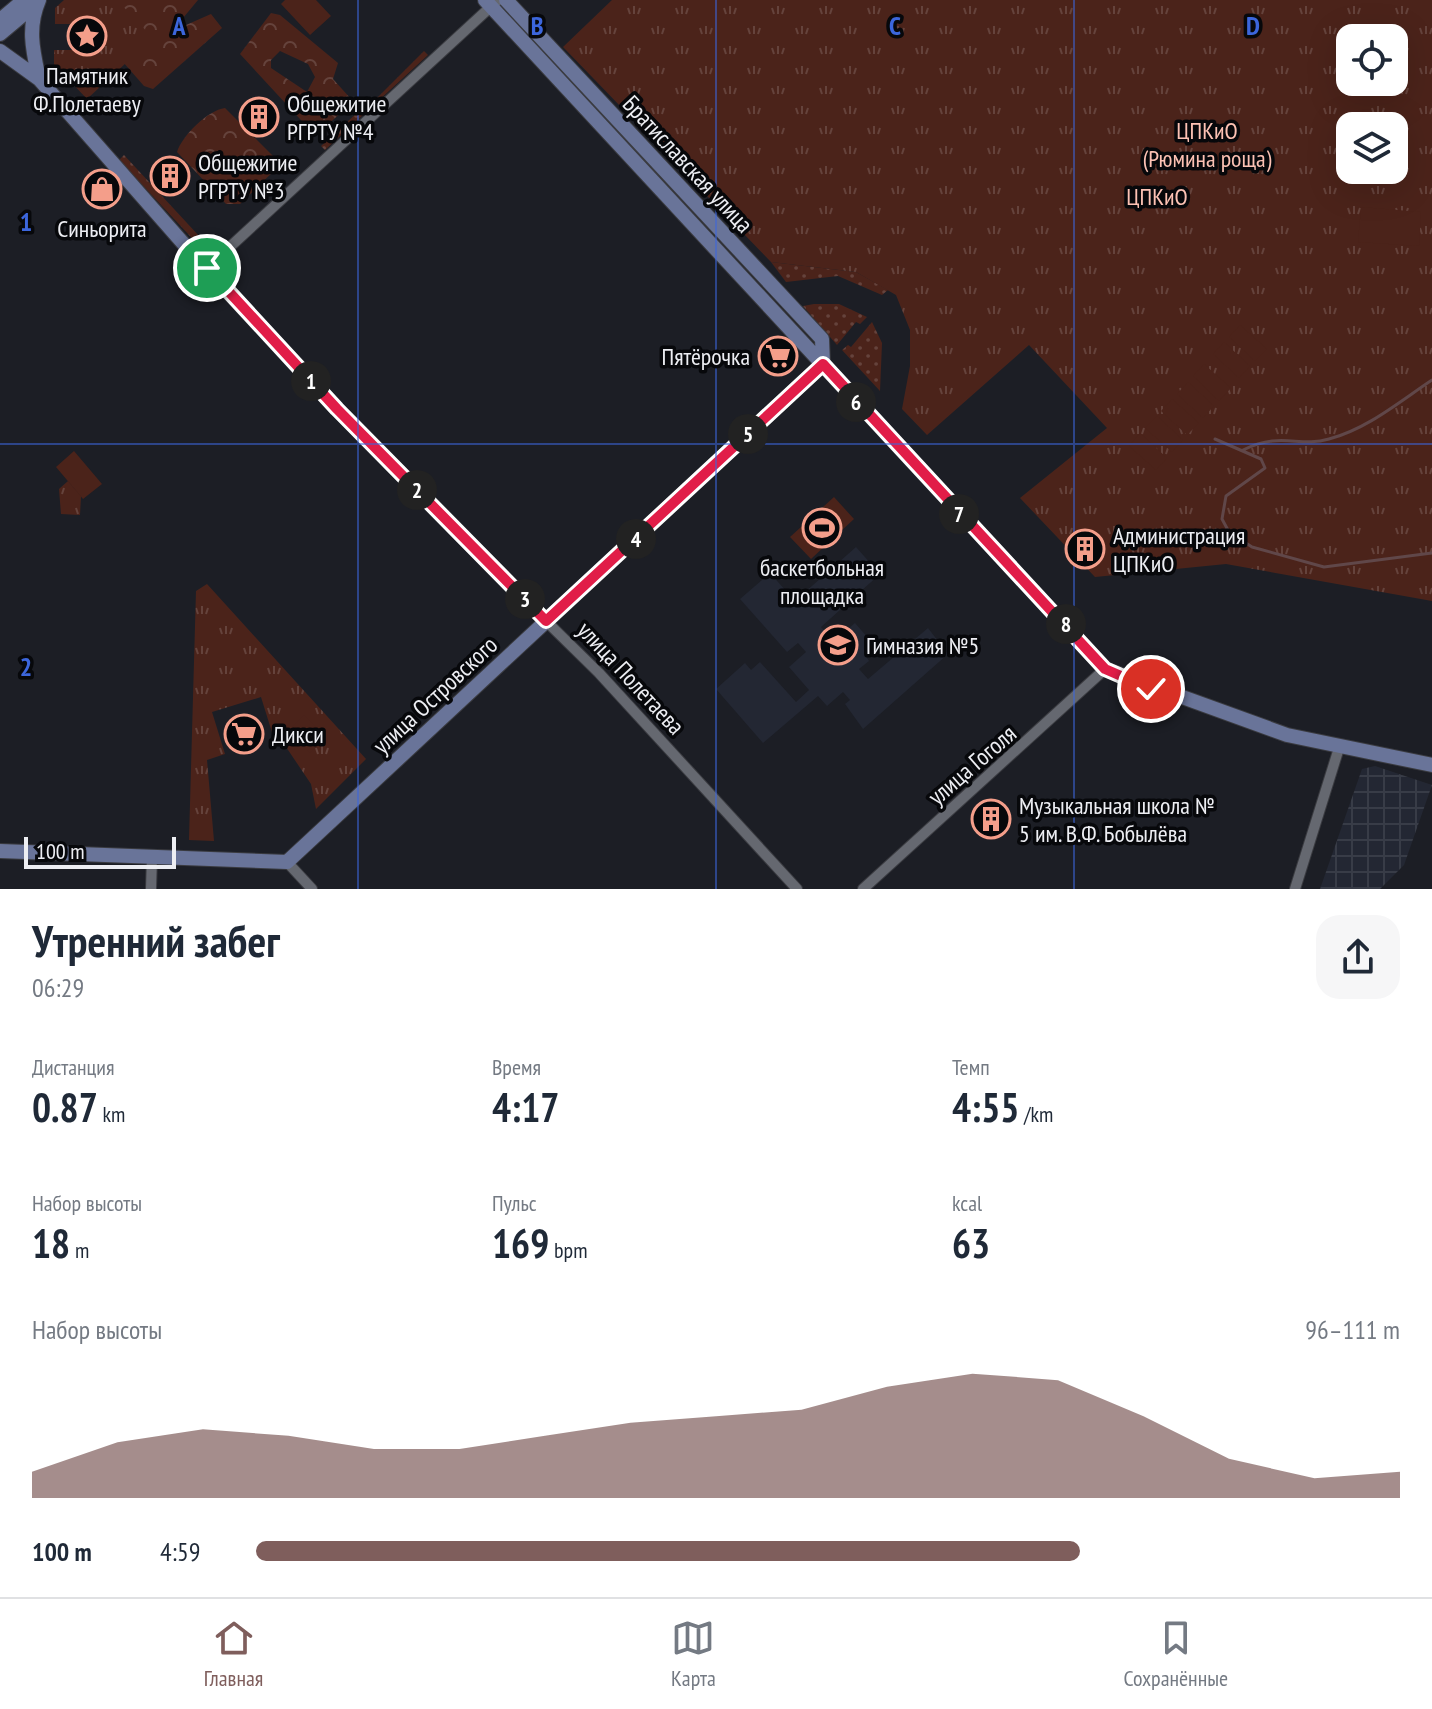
<!DOCTYPE html>
<html lang="ru">
<meta charset="utf-8">
<style>
:root{--surface:#fff;--page:#f6f6f7;--text:#1f2937;--muted:#747a83;--line:#e0e1e3;--accent:#7f5e5c}
body{margin:0;font-family:"PT Sans Narrow",sans-serif;background:var(--page);color:var(--text);height:100vh;display:flex;flex-direction:column;font-size:30px;white-space:nowrap}
*{box-sizing:border-box;margin:0}
p{font-size:26px;color:var(--muted)}
.icon{flex:none;width:44px;height:44px;fill:none;stroke:currentColor;stroke-width:2;stroke-linecap:round;stroke-linejoin:round}
.map{position:relative;height:889px;overflow:hidden}
.details{display:flex;flex-direction:column;background:var(--surface);flex:1}
.details>*{flex:none}
.fabs{position:absolute;left:1336px;top:24px;display:grid;gap:16px}
.fabs a{display:grid;place-items:center;width:72px;height:72px;border-radius:16px;background:var(--surface);box-shadow:0 8px 32px #0002;font-size:40px}
.scale{position:absolute;left:24px;bottom:20px;width:152px;box-sizing:border-box;padding-left:8px;border:4px solid #edeef3;border-top:0;font-size:22px;line-height:28px;white-space:nowrap;color:#edeef3;-webkit-text-stroke:6px #07080b;paint-order:stroke}
.pin{position:absolute;display:grid;place-items:center;width:68px;height:68px;color:#fff;margin:-34px;border:4px solid #fff;border-radius:50%;box-shadow:0 2px 8px #0007}
.km{position:absolute;width:40px;height:40px;margin:-20px;border-radius:50%;background:#222;color:#fff;font-size:22px;line-height:40px;text-align:center}
.round{display:grid;place-items:center;flex:none;width:84px;height:84px;border-radius:24px;background:var(--page)}
.headline{display:flex;align-items:center;justify-content:space-between;height:136px;padding:0 32px}
h1{font-size:44px;font-weight:600;line-height:60px}
.figures{display:grid;grid-template-columns:repeat(3,1fr);gap:12px;height:136px;padding:8px 32px}
.figures div{display:grid;align-content:center}
.figures b{font-size:40px;font-weight:600}
.figures small{font-size:22px;font-weight:400}
.figures p{font-size:22px}
.chart{height:224px;padding:16px 32px}
.chart p{display:flex;justify-content:space-between}
.chart svg{width:100%;height:144px;margin-top:8px;fill:var(--accent);opacity:.7}
ul{padding:0 32px;list-style:none;font-size:26px}
li{display:grid;grid-template-columns:128px 96px 1fr;align-items:center;height:60px}
li i{height:20px;border-radius:10px;background:var(--accent)}
.tab-bar{display:flex;justify-content:space-around;align-items:center;height:112px;border-top:2px solid var(--line);background:var(--surface);font-size:22px;color:var(--muted)}
.tab-bar a{display:grid;justify-items:center;gap:4px}
.tab-bar .on{color:var(--accent)}
.map>svg:first-child{display:block}
</style>
<div class="map">
<svg width="1432" height="889" viewBox="0 0 1432 889">
<defs>
<pattern id="industrial-grid" width="8" height="8" patternUnits="userSpaceOnUse" patternTransform="scale(2)"><rect width="8" height="8" fill="#232733"/><path d="M0 4h8M4 0v8" fill="none" stroke="#383c47"/></pattern>
<pattern id="grass-dots" width="8" height="8" patternUnits="userSpaceOnUse" patternTransform="scale(2)"><rect width="8" height="8" fill="#4b231a"/><path d="M2 2h.1M6 6h.1" fill="none" stroke="#65433c" stroke-width="1.8" stroke-linecap="round"/></pattern>
<pattern id="forest-crowns" width="20" height="18" patternUnits="userSpaceOnUse" patternTransform="scale(2)"><rect width="20" height="18" fill="#4b231a"/><path d="M2 6a3 3 0 1 1 6 0M12 15a3 3 0 1 1 6 0" fill="none" stroke="#65433c"/></pattern>
<pattern id="park-tufts" width="24" height="20" patternUnits="userSpaceOnUse" patternTransform="scale(2)"><rect width="24" height="20" fill="#4b231a"/><path d="M3 7l-1-3M5 7V3M7 7l1-3M15 17l-1-3M17 17v-4M19 17l1-3" fill="none" stroke="#65433c"/></pattern>
</defs>
<rect width="100%" height="100%" fill="#1c1e25"/>
<path fill="#232733" d="M856,547L880,574L821,627L829,636L834,633L838,637L855,623L875,646L865,655L869,661L859,669L868,679L928,628L948,654L863,729L845,704L850,700L843,692L827,706L818,696L763,743L716,689L745,663L751,670L760,662L796,702L809,690L789,667L806,652L798,643L787,652L740,599L770,573L795,601Z"/>
<path fill="url(#industrial-grid)" d="M1375,766L1432,785L1404,865L1380,889H1320L1362,769Z"/>
<path fill="url(#grass-dots)" d="M424,51L428,55L325,150L321,146L372,99L374,101Z
M124,155L212,250H203L119,160Z
M771,262L856,272L888,290L882,295L838,276L786,282Z
M814,304H839L867,317L860,324L856,322L837,345L803,306Z
M872,322L882,343L880,391L842,350L848,345L851,347Z"/>
<path fill="url(#forest-crowns)" fill-rule="evenodd" d="M69,0H198L183,18L186,25L211,14L222,28L153,89L144,86L123,62L95,53L96,23Z
M271,13L280,15L338,63L333,79L351,99L350,104L318,134L312,132L240,54ZM280,51L308,64L315,77L307,92L271,68V60Z
M225,108L277,160L278,167L240,204H226L177,152C182,136 208,110 225,108Z"/>
<path fill="url(#park-tufts)" fill-rule="evenodd" d="M64,0H117L153,38L87,99L54,64V50H93V24H55V8Z
M612,0H1432V601L1226,564L1095,577L1020,498L1107,428L1029,345L927,435L902,409L910,366V330L896,295L856,272L771,262L563,47ZM1350,38H1394V82H1350ZM1350,126H1394V170H1350Z
M68,481L81,496L80,515L61,514L59,489Z
M207,584L366,759L316,809L311,784L282,741L275,742L261,697L212,712L225,754L207,760L214,841L189,840L196,591Z"/>
<path fill="#4b231a" d="M285,0H316L331,16L310,35L281,4Z
M1361,207L1421,212L1419,246L1358,242Z
M1240,325L1267,349L1255,361L1229,337Z
M1224,342L1250,366L1239,378L1213,354Z
M1204,364L1231,388L1219,401L1193,376Z
M1188,382L1214,406L1203,418L1177,394Z
M1172,399L1199,423L1187,435L1161,411Z
M1157,416L1183,440L1172,452L1145,428Z
M1140,433L1167,458L1156,470L1129,446Z
M74,451L102,484L83,499L56,467Z
M834,497L854,519L811,559L790,537Z
M304,715L326,737L310,753L288,731Z"/>
<g fill="none" stroke-linecap="round" stroke-linejoin="round">
<path stroke="#604749" stroke-width="3" d="M1215,439L1261,459L1265,468L1226,496L1222,519L1229,532L1252,547L1324,567L1432,553
M1243,450C1282,431 1298,448 1329,439C1367,429 1399,402 1432,380"/>
<defs>
<path id="street" d="M207,268L498,0
M546,621L599,673L797,889
M287,862L312,889
M151,889L152,857
M863,889L1105,669
M1295,889L1339,748"/>
<path id="secondary" d="M485,0L1105,669L1287,735L1432,765
M506,0L822,339L823,364
M0,20L24,0
M0,34L37,3
M0,51L39,79L182,242L337,409L546,621
M39,79C33,51 27,28 39,0
M0,851L287,862L823,364"/>
</defs>
<use href="#street" stroke="#3a3b40" stroke-width="12"/>
<use href="#secondary" stroke="#3a3b40" stroke-width="16"/>
<use href="#street" stroke="#656870" stroke-width="10"/>
<use href="#secondary" stroke="#697499" stroke-width="14"/>
</g>
<g fill="none" stroke-linecap="round" stroke-linejoin="round">
<defs>
<path id="route" d="M207,268L337,409L546,621L823,364L1105,669L1151,689"/>
</defs>
<use href="#route" stroke="#fff" stroke-width="16"/>
<use href="#route" stroke="#e11d48" stroke-width="10"/>
</g>
<path fill="none" stroke="#3c66dc" stroke-width="2" stroke-opacity="0.55" d="M358,0V889M716,0V889M1074,0V889M0,444H1432"/>
<defs>
<symbol id="sight-ring" viewBox="-11 -11 22 22"><circle r="9.5" fill="#07080b" stroke="#f49e8a" stroke-width="1.5"/><path d="M0-6L1.8-2.2L6-1.7L2.9 1.2L3.7 5.4L0 3.3L-3.7 5.4L-2.9 1.2L-6-1.7L-1.8-2.2Z" fill="#f49e8a"/></symbol>
<symbol id="building-ring" viewBox="-11 -11 22 22"><circle r="9.5" fill="#07080b" stroke="#f49e8a" stroke-width="1.5"/><path d="M-4-6H4V6H1V3H-1V6H-4ZM-2.5-4.3h1.7v1.8h-1.7ZM.8-4.3h1.7v1.8H.8ZM-2.5-1h1.7V.8h-1.7ZM.8-1h1.7V.8H.8Z" fill="#f49e8a"/></symbol>
<symbol id="shop-ring" viewBox="-11 -11 22 22"><circle r="9.5" fill="#07080b" stroke="#f49e8a" stroke-width="1.5"/><path d="M-5-2.5h2.3a2.7 3.5 0 0 1 5.4 0H5L5.5 6h-11ZM-1.5-2.5h3a1.5 2.3 0 0 0-3 0Z" fill="#f49e8a"/></symbol>
<symbol id="supermarket-ring" viewBox="-11 -11 22 22"><circle r="9.5" fill="#07080b" stroke="#f49e8a" stroke-width="1.5"/><path d="M-6-5.5h2.5l.6 2H6L4.5 2H-2.5L-4.4-4H-6ZM-1.5 3.2a1.3 1.3 0 1 0 .1 0ZM3 3.2a1.3 1.3 0 1 0 .1 0Z" fill="#f49e8a"/></symbol>
<symbol id="stadium-ring" viewBox="-11 -11 22 22"><circle r="9.5" fill="#07080b" stroke="#f49e8a" stroke-width="1.5"/><path d="M0-5a6.5 5 0 1 0 0 10a6.5 5 0 1 0 0-10ZM-3.5-1.8h7v3.6h-7Z" fill="#f49e8a"/></symbol>
<symbol id="school-ring" viewBox="-11 -11 22 22"><circle r="9.5" fill="#07080b" stroke="#f49e8a" stroke-width="1.5"/><path d="M0-5L7-2L0 1L-7-2ZM-4 1L0 2.5L4 1V4Q0 6-4 4Z" fill="#f49e8a"/></symbol>
</defs>
<g fill-rule="evenodd">
<use href="#sight-ring" x="65" y="14" width="44" height="44"/>
<use href="#building-ring" x="237" y="95" width="44" height="44"/>
<use href="#building-ring" x="148" y="154" width="44" height="44"/>
<use href="#shop-ring" x="80" y="167" width="44" height="44"/>
<use href="#supermarket-ring" x="756" y="334" width="44" height="44"/>
<use href="#stadium-ring" x="800" y="506" width="44" height="44"/>
<use href="#building-ring" x="1063" y="527" width="44" height="44"/>
<use href="#school-ring" x="816" y="623" width="44" height="44"/>
<use href="#supermarket-ring" x="222" y="712" width="44" height="44"/>
<use href="#building-ring" x="969" y="797" width="44" height="44"/>
</g>
<g text-anchor="middle" dominant-baseline="central" stroke-width="7" stroke-linejoin="round" paint-order="stroke">
<g font-size="24" fill="#edeef3" stroke="#07080b" text-anchor="start">
<text x="87" y="75" text-anchor="middle">Памятник<tspan x="87" dy="28">Ф.Полетаеву</tspan></text>
<text x="287" y="103">Общежитие<tspan x="287" dy="28">РГРТУ №4</tspan></text>
<text x="198" y="162">Общежитие<tspan x="198" dy="28">РГРТУ №3</tspan></text>
<text x="102" y="228" text-anchor="middle">Синьорита</text>
<text x="750" y="356" text-anchor="end">Пятёрочка</text>
<text x="1113" y="535">Администрация<tspan x="1113" dy="28">ЦПКиО</tspan></text>
<text x="822" y="567" text-anchor="middle">баскетбольная<tspan x="822" dy="28">площадка</tspan></text>
<text x="866" y="645">Гимназия №5</text>
<text x="272" y="734">Дикси</text>
<text x="1019" y="805">Музыкальная школа №<tspan x="1019" dy="28">5 им. В.Ф. Бобылёва</tspan></text>
</g>
<g font-size="24" fill="#fdc2b4" stroke="#07080b">
<text x="1207" y="130">ЦПКиО<tspan x="1207" dy="28">(Рюмина роща)</tspan></text>
<text x="1157" y="196">ЦПКиО</text>
</g>
<g font-size="24" fill="#edeef3" stroke="#07080b">
<text transform="translate(688 164) rotate(47)">Братиславская улица</text>
<text transform="translate(631 678) rotate(47)">улица Полетаева</text>
<text transform="translate(435 695) rotate(-43)">улица Островского</text>
<text transform="translate(972 765) rotate(-41)">улица Гоголя</text>
</g>
</g>
<g font-size="26" text-anchor="middle" font-weight="bold" fill="#3c66dc" stroke="#07080b" stroke-width="7" stroke-linejoin="round" paint-order="stroke">
<text x="179" y="35">A</text>
<text x="537" y="35">B</text>
<text x="895" y="35">C</text>
<text x="1253" y="35">D</text>
<text x="26" y="231">1</text>
<text x="26" y="676">2</text>
</g>
</svg>
<div class="fabs">
<a><svg class="icon" aria-label="locate" viewBox="0 0 24 24"><circle cx="12" cy="12" r="6"/><path d="M12 2v4M12 18v4M2 12h4M18 12h4"/></svg></a>
<a><svg class="icon" aria-label="layers" viewBox="0 0 24 24"><path d="M12 4l9 5-9 5-9-5zM3 14l9 5 9-5"/></svg></a>
</div>
<div class="scale">100 m</div>
<div class="pin" style="left:207px;top:268px;background:#1e9e55"><svg class="icon" aria-label="arrive" viewBox="0 0 24 24"><path d="M6 21V4h12l-3 4 3 4H6"/></svg></div>
<div class="pin" style="left:1151px;top:689px;background:#d93025"><svg class="icon" aria-label="check" viewBox="0 0 24 24"><path d="M5 12l5 5 9-10"/></svg></div>
<b class="km" style="left:311px;top:381px">1</b>
<b class="km" style="left:417px;top:490px">2</b>
<b class="km" style="left:525px;top:599px">3</b>
<b class="km" style="left:636px;top:539px">4</b>
<b class="km" style="left:748px;top:434px">5</b>
<b class="km" style="left:856px;top:402px">6</b>
<b class="km" style="left:959px;top:514px">7</b>
<b class="km" style="left:1066px;top:624px">8</b>
</div>
<section class="details">
<div class="headline"><div><h1>Утренний забег</h1><p>06:29</p></div><a class="round"><svg class="icon" aria-label="share" viewBox="0 0 24 24"><path d="M12 15V3M7 8l5-5 5 5M5 13v7h14v-7"/></svg></a></div>
<div class="figures">
<div><p>Дистанция</p><b>0.87<small> km</small></b></div>
<div><p>Время</p><b>4:17</b></div>
<div><p>Темп</p><b>4:55<small> /km</small></b></div>
</div>
<div class="figures">
<div><p>Набор высоты</p><b>18<small> m</small></b></div>
<div><p>Пульс</p><b>169<small> bpm</small></b></div>
<div><p>kcal</p><b>63</b></div>
</div>
<div class="chart"><p><span>Набор высоты</span>96–111 m</p>
<svg viewBox="0 0 160 44" preserveAspectRatio="none"><path d="M0 44V36L10 27L20 23L30 25L40 29L50 29L60 25L70 21L80 19L90 17L100 10L110 6L120 8L130 19L140 32L150 38L160 36V44z"/></svg>
</div>
<ul>
<li><b>100 m</b>4:59<i style="width:72%"></i></li>
</ul>
</section>
<nav class="tab-bar">
<a class="on"><svg class="icon" aria-label="home" viewBox="0 0 24 24"><path d="M3 11l9-7 9 7M6 9v11h12V9"/></svg>Главная</a>
<a><svg class="icon" aria-label="map" viewBox="0 0 24 24"><path d="M3 6l6-2 6 2 6-2v14l-6 2-6-2-6 2zM9 4v14M15 6v14"/></svg>Карта</a>
<a><svg class="icon" aria-label="saved" viewBox="0 0 24 24"><path d="M7 4h10v16l-5-4-5 4z"/></svg>Сохранённые</a>
</nav>
